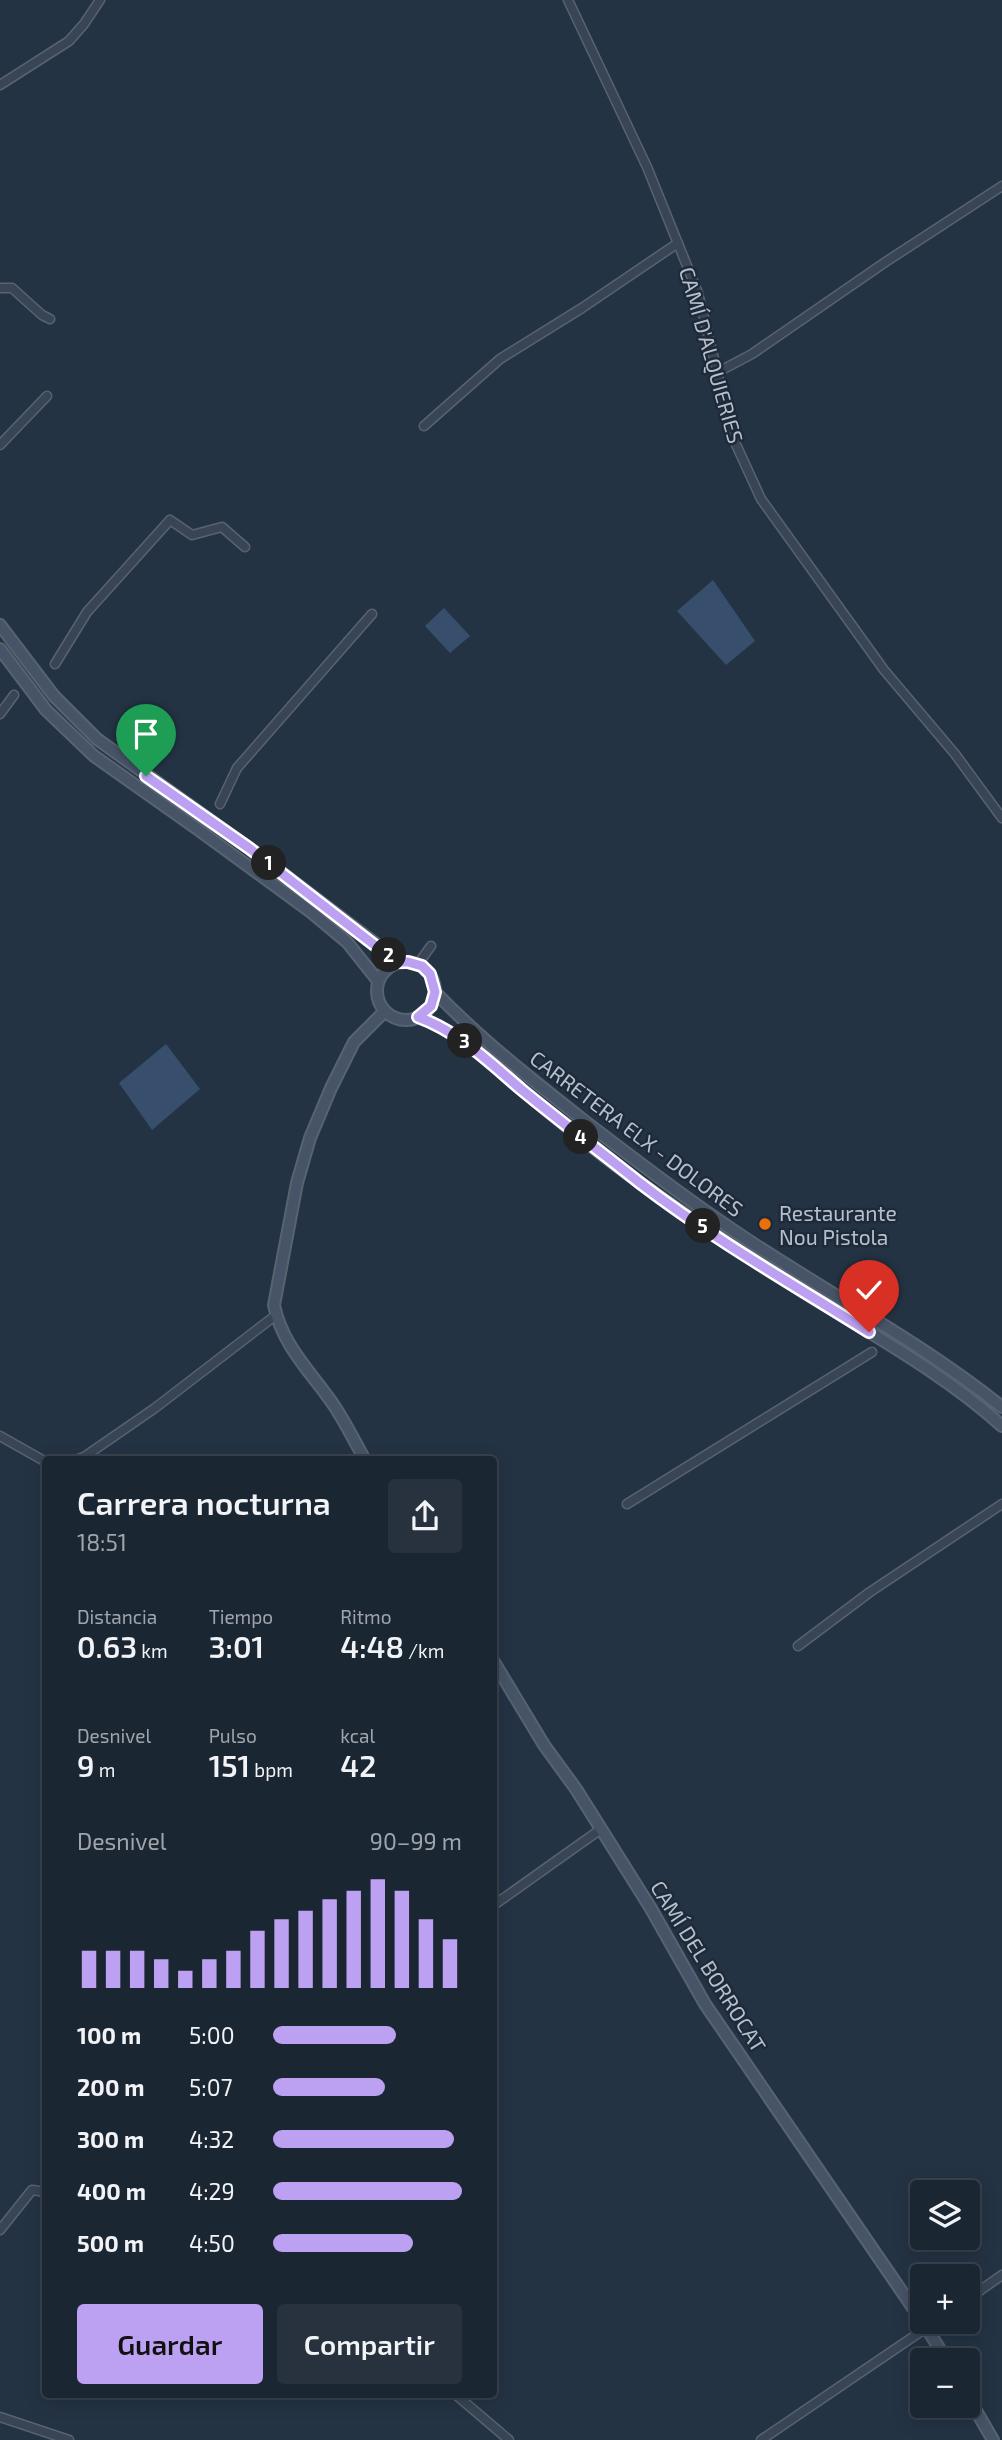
<!DOCTYPE html>
<html lang="es">
<meta charset="utf-8">
<style>
:root{--surface:#1b2633;--page:#28323f;--text:#f1f3f6;--muted:#a0a5ac;--line:#39434e;--accent:#bca0f2}
body{margin:0;font-family:"Exo 2",sans-serif;background:var(--page);color:var(--text);height:100vh;display:flex;flex-direction:column;font-size:26px;white-space:nowrap}
*{box-sizing:border-box;margin:0}
p{font-size:23px;color:var(--muted)}
.icon{flex:none;width:38px;height:38px;fill:none;stroke:currentColor;stroke-width:2;stroke-linecap:round;stroke-linejoin:round}
.map{position:relative;flex:1;overflow:hidden}
.drawer{position:absolute;left:42px;top:1456px;width:455px;height:942px;display:flex;flex-direction:column;background:var(--surface);border-radius:7px;box-shadow:0 4px 18px #0003,0 0 0 2px var(--line)}
.drawer>*{flex:none}
.controls{position:absolute;left:910px;top:2180px;display:grid;gap:14px}
.controls a{display:grid;place-items:center;width:70px;height:70px;border-radius:7px;background:var(--surface);box-shadow:0 4px 18px #0003,0 0 0 2px var(--line);font-size:35px}
.pin{position:absolute;display:grid;place-items:center;width:60px;height:60px;color:#fff;margin:-72px -30px;border-radius:50% 50% 50% 0;rotate:-45deg;box-shadow:0 0 7px #0007}
.pin .icon{rotate:45deg}
.km{position:absolute;width:35px;height:35px;margin:-18px;border-radius:50%;background:#222;color:#fff;font-size:19px;line-height:35px;text-align:center}
.round{display:grid;place-items:center;flex:none;width:74px;height:74px;border-radius:7px;background:var(--page)}
.head{display:flex;align-items:center;justify-content:space-between;height:119px;padding:0 35px}
h1{font-size:32px;font-weight:600;line-height:52px}
.figures{display:grid;grid-template-columns:repeat(3,1fr);gap:10px;height:119px;padding:7px 35px}
.figures div{display:grid;align-content:center}
.figures b{font-size:30px;font-weight:600}
.figures small{font-size:19px;font-weight:400}
.figures p{font-size:19px}
.chart{height:196px;padding:14px 35px}
.chart p{display:flex;justify-content:space-between}
.chart svg{width:100%;height:126px;margin-top:7px;stroke:var(--accent);stroke-width:6}
.primary-button{display:flex;gap:14px;margin-top:auto;padding:14px 35px}
.primary-button a{flex:1;height:80px;border-radius:7px;background:var(--accent);color:#111;font-size:28px;font-weight:600;line-height:80px;text-align:center}
.primary-button a+a{background:var(--page);color:var(--text)}
ul{padding:0 35px;list-style:none;font-size:23px}
li{display:grid;grid-template-columns:112px 84px 1fr;align-items:center;height:52px}
li i{height:18px;border-radius:9px;background:var(--accent)}
.map>svg:first-child{display:block}
</style>
<div class="map">
<svg width="1002" height="2440" viewBox="0 0 1002 2440">
<rect width="100%" height="100%" fill="#243344"/>
<path fill="#374f6d" d="M713,580L755,641L726,665L677,611Z
M444,608L470,636L450,653L425,626Z
M166,1044L200,1089L152,1130L119,1083Z"/>
<g fill="none" stroke-linecap="round" stroke-linejoin="round">
<defs>
<path id="street" d="M568,0L647,167L698,293L733,438L761,499L884,670L955,754L1002,818
M0,85L69,41L84,24L100,0
M0,288H12L42,315L50,319
M718,372L752,354L884,263L1002,186
M424,426L500,359L582,308L678,243
M0,445L47,396
M55,664L87,612L170,520L192,535L222,527L245,547
M0,714L14,695
M220,804L237,768L372,614
M418,964L431,946
M0,1436L46,1462
M75,1460L84,1457L155,1408L276,1315
M627,1504L872,1352
M798,1646L870,1592L1002,1504
M494,1905L601,1829
M0,2230L32,2190L46,2192
M968,2299L1002,2275
M455,2394L509,2440
M0,2417L69,2440
M761,2440L935,2322"/>
<path id="secondary" d="M0,625L54,696L97,739L249,848L400,962
M0,649L46,710L94,756L196,828L311,912L347,942L378,981
M377 991a29 29 0 1 1 58 0a29 29 0 1 1-58 0Z
M435,992C481,1040 535,1082 587,1123C642,1165 697,1207 754,1244C837,1298 924,1345 1002,1407
M418,1017C459,1032 488,1061 521,1089C562,1123 603,1157 646,1187C705,1229 766,1268 827,1306C887,1343 950,1379 1002,1426
M365,1460C355,1442 346,1424 335,1407C313,1374 282,1346 274,1305L297,1183L310,1138L331,1088L354,1042L385,1011
M494,1662L544,1745L576,1789L650,1907L705,2004L922,2321
M923,2322L947,2361
M968,2397L993,2440"/>
</defs>
<use href="#street" stroke="#576371" stroke-width="11"/>
<use href="#secondary" stroke="#576371" stroke-width="14"/>
<use href="#street" stroke="#394554" stroke-width="8"/>
<use href="#secondary" stroke="#475467" stroke-width="10"/>
</g>
<g fill="none" stroke-linecap="round" stroke-linejoin="round">
<defs>
<path id="route" d="M146,776L249,848L377,947L400,962H408L422,966L430,974L435,992L431,1006L418,1017C459,1032 489,1062 522,1090C561,1122 601,1152 640,1183C712,1238 792,1284 869,1332"/>
</defs>
<use href="#route" stroke="#fff" stroke-width="14"/>
<use href="#route" stroke="#bca0f2" stroke-width="9"/>
</g>
<circle fill="#e8710a" stroke="#1e2a39" stroke-width="2.5" cx="765" cy="1224" r="7"/>
<g text-anchor="middle" dominant-baseline="central" stroke-width="5" stroke-linejoin="round" paint-order="stroke">
<g font-size="21" fill="#b6c0cd" stroke="#1e2a39">
<text transform="translate(712 355) rotate(74)">CAMÍ D'ALQUIERIES</text>
<text transform="translate(637 1133) rotate(37)">CARRETERA ELX - DOLORES</text>
<text transform="translate(709 1966) rotate(58)">CAMÍ DEL BORROCAT</text>
</g>
<g font-size="21" fill="#b6c0cd" stroke="#1e2a39" text-anchor="start">
<text x="779" y="1212">Restaurante<tspan x="779" dy="24">Nou Pistola</tspan></text>
</g>
</g>
</svg>
<div class="controls">
<a><svg class="icon" aria-label="layers" viewBox="0 0 24 24"><path d="M12 4l9 5-9 5-9-5zM3 14l9 5 9-5"/></svg></a>
<a>+</a>
<a>−</a>
</div>
<div class="pin" style="left:146px;top:776px;background:#1e9e55"><svg class="icon" aria-label="arrive" viewBox="0 0 24 24"><path d="M6 21V4h12l-3 4 3 4H6"/></svg></div>
<div class="pin" style="left:869px;top:1332px;background:#d93025"><svg class="icon" aria-label="check" viewBox="0 0 24 24"><path d="M5 12l5 5 9-10"/></svg></div>
<b class="km" style="left:269px;top:863px">1</b>
<b class="km" style="left:389px;top:955px">2</b>
<b class="km" style="left:465px;top:1041px">3</b>
<b class="km" style="left:581px;top:1137px">4</b>
<b class="km" style="left:703px;top:1226px">5</b>
<section class="drawer">
<div class="head"><div><h1>Carrera nocturna</h1><p>18:51</p></div><a class="round"><svg class="icon" aria-label="share" viewBox="0 0 24 24"><path d="M12 15V3M7 8l5-5 5 5M5 13v7h14v-7"/></svg></a></div>
<div class="figures">
<div><p>Distancia</p><b>0.63<small> km</small></b></div>
<div><p>Tiempo</p><b>3:01</b></div>
<div><p>Ritmo</p><b>4:48<small> /km</small></b></div>
</div>
<div class="figures">
<div><p>Desnivel</p><b>9<small> m</small></b></div>
<div><p>Pulso</p><b>151<small> bpm</small></b></div>
<div><p>kcal</p><b>42</b></div>
</div>
<div class="chart"><p><span>Desnivel</span>90–99 m</p>
<svg viewBox="0 0 160 44" preserveAspectRatio="none"><path d="M5 44V31M15 44V31M25 44V31M35 44V34M45 44V38M55 44V34M65 44V31M75 44V24M85 44V20M95 44V17M105 44V13M115 44V10M125 44V6M135 44V10M145 44V20M155 44V27"/></svg>
</div>
<ul>
<li><b>100 m</b>5:00<i style="width:65%"></i></li>
<li><b>200 m</b>5:07<i style="width:59%"></i></li>
<li><b>300 m</b>4:32<i style="width:96%"></i></li>
<li><b>400 m</b>4:29<i style="width:100%"></i></li>
<li><b>500 m</b>4:50<i style="width:74%"></i></li>
</ul>
<div class="primary-button"><a>Guardar</a><a>Compartir</a></div>
</section>
</div>
